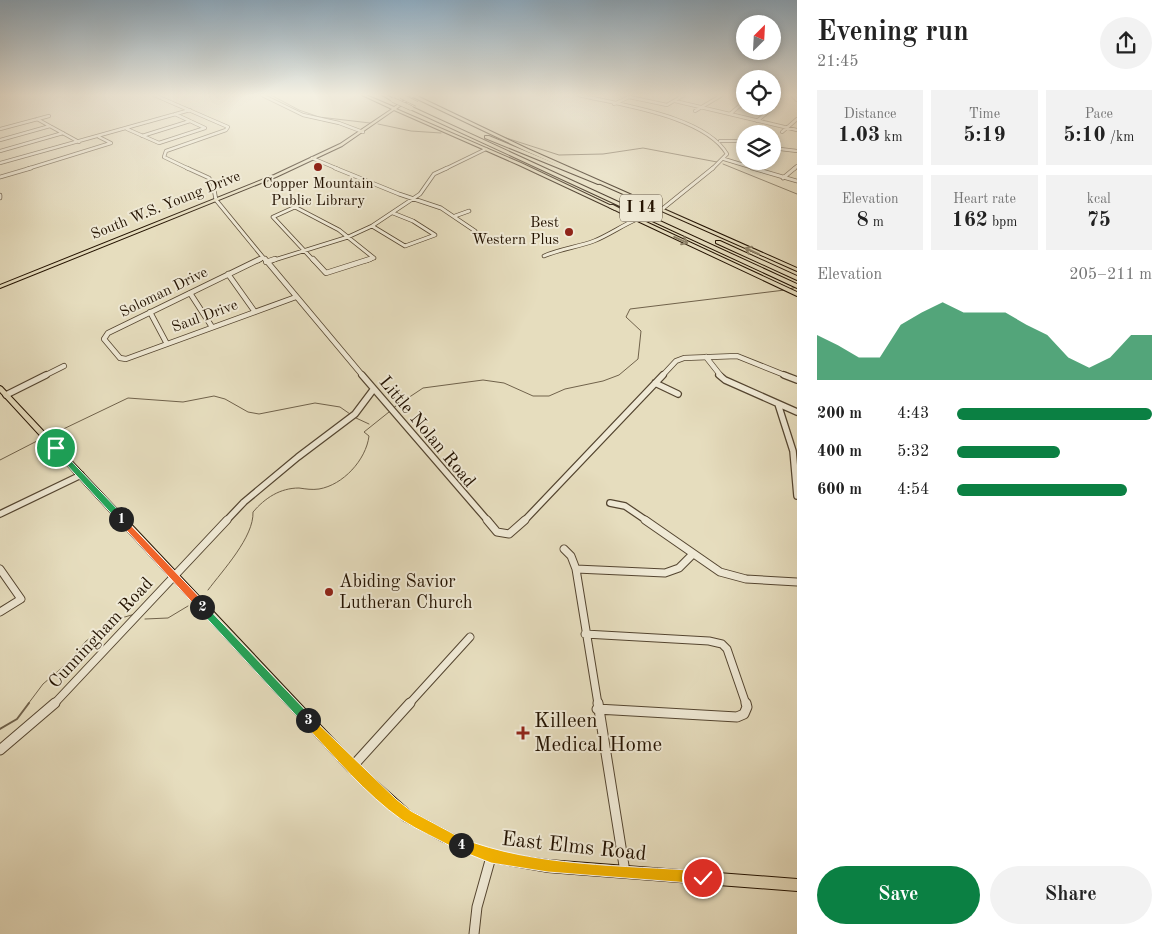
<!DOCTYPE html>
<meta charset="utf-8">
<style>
:root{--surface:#fff;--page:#f2f2f2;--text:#222;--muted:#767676;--accent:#0b8043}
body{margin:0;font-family:"Old Standard TT",serif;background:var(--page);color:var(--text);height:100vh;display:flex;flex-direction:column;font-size:19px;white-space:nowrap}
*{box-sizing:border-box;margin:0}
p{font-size:16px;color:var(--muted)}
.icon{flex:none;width:28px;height:28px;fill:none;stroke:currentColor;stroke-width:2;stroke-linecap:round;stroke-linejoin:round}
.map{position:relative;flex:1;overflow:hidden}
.sheet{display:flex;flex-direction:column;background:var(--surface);width:375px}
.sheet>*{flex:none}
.needle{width:32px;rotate:24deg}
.tools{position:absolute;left:736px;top:15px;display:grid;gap:10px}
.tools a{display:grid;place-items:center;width:45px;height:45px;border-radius:50%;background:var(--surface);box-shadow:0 2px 8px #0003;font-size:25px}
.pin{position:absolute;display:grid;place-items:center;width:42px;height:42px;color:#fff;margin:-21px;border:2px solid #fff;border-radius:50%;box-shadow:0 1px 5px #0007}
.km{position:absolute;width:25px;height:25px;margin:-12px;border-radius:50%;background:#222;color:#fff;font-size:14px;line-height:25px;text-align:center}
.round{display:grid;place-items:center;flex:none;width:52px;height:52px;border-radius:26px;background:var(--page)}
.headline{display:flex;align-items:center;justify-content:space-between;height:85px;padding:0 20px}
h1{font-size:28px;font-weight:800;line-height:38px}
.stats{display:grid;grid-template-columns:repeat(3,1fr);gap:8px;height:85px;padding:5px 20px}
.stats div{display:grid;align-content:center;border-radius:0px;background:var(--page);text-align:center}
.stats b{font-size:21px;font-weight:800}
.stats small{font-size:14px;font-weight:400}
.stats p{font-size:14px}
.chart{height:140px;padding:10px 20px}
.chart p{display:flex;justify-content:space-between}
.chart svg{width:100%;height:90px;margin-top:5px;fill:var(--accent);opacity:.7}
.button{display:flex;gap:10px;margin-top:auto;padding:10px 20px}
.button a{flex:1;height:58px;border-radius:30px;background:var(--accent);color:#fff;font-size:20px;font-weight:800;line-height:58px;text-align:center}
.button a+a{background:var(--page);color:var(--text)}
ul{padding:0 20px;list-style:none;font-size:16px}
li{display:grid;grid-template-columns:80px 60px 1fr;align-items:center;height:38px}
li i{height:12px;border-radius:6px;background:var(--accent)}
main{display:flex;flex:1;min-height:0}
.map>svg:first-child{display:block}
</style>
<main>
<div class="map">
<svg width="797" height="934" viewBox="0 0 797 934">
<rect width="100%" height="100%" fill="#e6ddbe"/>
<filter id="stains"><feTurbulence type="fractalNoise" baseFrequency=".004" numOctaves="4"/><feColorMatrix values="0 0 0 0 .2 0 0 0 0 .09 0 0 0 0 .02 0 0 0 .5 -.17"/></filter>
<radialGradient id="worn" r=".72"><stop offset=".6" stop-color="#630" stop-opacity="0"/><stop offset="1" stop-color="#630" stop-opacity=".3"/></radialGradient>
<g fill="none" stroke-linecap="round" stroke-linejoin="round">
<path stroke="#70624b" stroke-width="1" d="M271,95L299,110L319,117L370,123
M378,124L411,131L441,133
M503,137L559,155L603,154L643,148L717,162
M723,164L797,194
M789,289L797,287
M393,408L423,388L483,380L504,383L533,396H549L565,389L603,381L619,375L638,359L641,331L626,317L630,309L785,290
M356,418L369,424
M55,433L128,398L183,402L214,396L225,399L248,412L259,414L315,403L340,407L350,414
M0,460L37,441
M208,590C223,570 254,537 253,512C265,498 280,488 299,488C306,489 312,490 319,489C343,485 366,460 369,436L364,432L389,412
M145,619L168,618L188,606
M28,704L43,684L71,660L86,641L118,619L135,614"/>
<path stroke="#70624b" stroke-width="2" d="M0,729L17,719L29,703"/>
<defs>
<path id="minor-far5" d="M154,95L228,127L226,130L166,151L164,157L189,169
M262,95L303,115L339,123L363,132
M579,95C620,105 705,116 727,154L712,169
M792,95L797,100
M675,101L797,130
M614,104L629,97L667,105L684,95
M695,111L722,95
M730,114L744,102L738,95
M37,119L79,142
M757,121L775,106L772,102
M0,129L49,116
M127,129L159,143L205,128L175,114
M782,132L797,119
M142,136L190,121
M0,140L50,126
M720,141H745
M772,148L797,151
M0,151L63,133
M312,158L338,169
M724,159L757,169
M0,163L190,110
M27,169L111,143L99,137
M445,169L486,149
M794,169L797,166"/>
<path id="minor-far4" d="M187,168L209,178L213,184L216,200L266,261
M335,168L399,194L441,208L475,231
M752,168L797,181
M0,177L31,168
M783,178L795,168
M0,195V198
M661,210L713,168
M455,216L469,211
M372,226L405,246L435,235L413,221L393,213
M544,256C560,249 578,247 594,241C607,236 623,225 637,219
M258,261L263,258
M271,261L348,237L372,226L420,194L434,174L447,168
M314,261L273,217L295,207L339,230L374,258L366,261"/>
<path id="minor-far3" d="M260,259L108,333L104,339L120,358L126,359L296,297
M265,259L363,376
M313,259L326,273L370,259
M266,262L275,259
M228,274L255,312
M190,293L212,327
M150,312L167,344
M706,357L721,376
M44,376L64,366
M662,376L676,361L684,358L737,356L787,376"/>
<path id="minor-far2" d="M362,375L488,521
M719,375L725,380L797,412
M784,375L797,380
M655,383L678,394
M6,395L46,375
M778,404L793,451L797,496
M610,503L625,506L647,521
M0,514L81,475
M226,521L244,502L298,457L355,414L373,390
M524,521L663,375"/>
<path id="minor-far1" d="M487,520L497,532L509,534L525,520
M645,520L720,572L746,579L797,582
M564,549L571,556L576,569L598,704
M0,569L21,599L0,612
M576,569L665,573L679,568L693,554
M585,634L709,641L722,644L727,649L746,704
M54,704L227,520
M409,704L470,637"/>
<path id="minor" d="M598,703L625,872
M597,709L737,717L744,714L747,707L746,703
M0,750L55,703
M352,767L410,703
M474,934L477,907L491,857"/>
<path id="major" d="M362,95H366L394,107L411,96L410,95H415L528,149L797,268V271L526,151L413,97L396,109L521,163L618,209L615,210L519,165L394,110L342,146L276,177L0,288V285L274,175L340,144L392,109Z
M629,215H631L797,292V296L629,217Z
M0,386L2,387L356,763L411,812L450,833L491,852L548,860L797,879V891L548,872L491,862L442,841L403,820L348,771L0,392Z"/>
<path id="highway" d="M382,95H387L395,100L392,101Z
M410,107H412L797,284V288L410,109Z
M485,136H489L602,183L598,184L485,138Z
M609,205H613L640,219L635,220L609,207Z
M716,241H720L797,276V280L716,243Z"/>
</defs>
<use href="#minor-far5" stroke="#544530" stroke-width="4"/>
<use href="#minor-far4" stroke="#544530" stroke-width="4.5"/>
<use href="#minor-far3" stroke="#544530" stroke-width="6"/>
<use href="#minor-far2" stroke="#544530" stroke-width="8"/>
<use href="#minor-far1" stroke="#544530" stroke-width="9"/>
<use href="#minor" stroke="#544530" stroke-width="11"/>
<use href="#major" stroke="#231200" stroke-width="2"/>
<use href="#highway" stroke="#231200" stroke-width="2"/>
<use href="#minor-far5" stroke="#efe9d5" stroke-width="2.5"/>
<use href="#minor-far4" stroke="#efe9d5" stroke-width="3"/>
<use href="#minor-far3" stroke="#efe9d5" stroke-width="4.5"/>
<use href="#minor-far2" stroke="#efe9d5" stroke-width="5.5"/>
<use href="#minor-far1" stroke="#efe9d5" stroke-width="7"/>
<use href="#minor" stroke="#efe9d5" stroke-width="9"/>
<use href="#major" fill="#e6ddbe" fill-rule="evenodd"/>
<use href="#highway" fill="#e6ddbe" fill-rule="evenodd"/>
<defs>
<path id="highway-bridge" d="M401,96L417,104
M393,100L411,108"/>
</defs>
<use href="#highway-bridge" stroke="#231200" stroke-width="5.5" stroke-linecap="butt"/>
<use href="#highway-bridge" stroke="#e6ddbe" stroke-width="4.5"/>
</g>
<defs><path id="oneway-shaft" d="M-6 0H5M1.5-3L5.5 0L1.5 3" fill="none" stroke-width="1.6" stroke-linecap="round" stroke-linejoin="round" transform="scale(1.25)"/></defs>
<g stroke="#8e8268">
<use href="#oneway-shaft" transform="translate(681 240) rotate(25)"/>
<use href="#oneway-shaft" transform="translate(752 251) rotate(-156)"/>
</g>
<linearGradient id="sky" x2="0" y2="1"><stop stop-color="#8da9bd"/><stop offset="0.42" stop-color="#f4f0e2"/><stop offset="1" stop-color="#f4f0e2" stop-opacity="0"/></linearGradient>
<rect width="797" height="226" fill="url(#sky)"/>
<path fill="#22a559" stroke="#fff" d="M56,445L124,516V521H118L53,450V446Z"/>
<path fill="#f0652b" stroke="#fff" d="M121,515L206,604V610H199L118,521L116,519Z"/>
<path fill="#22a559" stroke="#fff" d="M202,602L311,716V724H304L199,610L197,607Z"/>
<path fill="#f5b400" stroke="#fff" d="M308,714L396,799L411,811L465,840L467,845L465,849L461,851L456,849C438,839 419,831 402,820C365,794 334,756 304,724L302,720Z"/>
<path fill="#f5b400" stroke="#fff" d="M461,838C535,867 624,865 703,871L708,873L710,878L708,882L703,884L548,872L491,863L456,849L454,845L456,840Z"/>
<g fill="#8f2418" stroke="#efe9d5" stroke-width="2">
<circle cx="318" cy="167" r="5"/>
<circle cx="569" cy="232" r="5"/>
<circle cx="329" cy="592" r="5"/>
<path d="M520.5 725.5h5v5h5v5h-5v5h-5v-5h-5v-5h5z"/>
</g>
<g text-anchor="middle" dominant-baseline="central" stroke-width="4" stroke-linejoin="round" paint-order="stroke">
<g font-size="15" fill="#231200" stroke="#efe9d5">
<text x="318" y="184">Copper Mountain<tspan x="318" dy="17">Public Library</tspan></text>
<text x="559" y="223" text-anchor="end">Best<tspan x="559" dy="17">Western Plus</tspan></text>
</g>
<g font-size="15" fill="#231200" stroke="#efe9d5">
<text transform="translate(166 206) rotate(-22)">South W.S. Young Drive</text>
<text transform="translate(164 293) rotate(-26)">Soloman Drive</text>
<text transform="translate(205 317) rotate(-20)">Saul Drive</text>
</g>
<rect fill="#efe9d5" stroke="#605240" stroke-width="1" x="620" y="194.5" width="42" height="27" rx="4"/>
<g font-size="16" font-weight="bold" fill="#231200">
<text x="641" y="208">I 14</text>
</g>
<g font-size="18" fill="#231200" stroke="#efe9d5">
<text transform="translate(427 432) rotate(50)">Little Nolan Road</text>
<text transform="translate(101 633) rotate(-47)">Cunningham Road</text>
</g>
<g font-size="18" fill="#231200" stroke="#efe9d5" text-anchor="start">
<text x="339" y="582">Abiding Savior<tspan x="339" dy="21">Lutheran Church</tspan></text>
</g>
<g font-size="21" fill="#231200" stroke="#efe9d5" text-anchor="start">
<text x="534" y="721">Killeen<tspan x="534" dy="24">Medical Home</tspan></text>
</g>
<g font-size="21" fill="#231200" stroke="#efe9d5">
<text transform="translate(574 847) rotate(6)">East Elms Road</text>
</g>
</g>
<rect width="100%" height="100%" filter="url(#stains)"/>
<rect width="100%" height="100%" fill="url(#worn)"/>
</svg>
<div class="tools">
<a><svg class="needle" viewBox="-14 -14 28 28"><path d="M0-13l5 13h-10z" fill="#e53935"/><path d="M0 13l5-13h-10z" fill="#767676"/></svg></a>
<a><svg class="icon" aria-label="locate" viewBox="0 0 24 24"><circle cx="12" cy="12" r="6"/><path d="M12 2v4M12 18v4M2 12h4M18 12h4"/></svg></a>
<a><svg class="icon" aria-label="layers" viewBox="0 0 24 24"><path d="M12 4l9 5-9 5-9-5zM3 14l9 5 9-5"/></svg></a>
</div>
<div class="pin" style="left:56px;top:448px;background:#1e9e55"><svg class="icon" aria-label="arrive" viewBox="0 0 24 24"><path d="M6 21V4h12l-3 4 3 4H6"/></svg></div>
<div class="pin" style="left:703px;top:878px;background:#d93025"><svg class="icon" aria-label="check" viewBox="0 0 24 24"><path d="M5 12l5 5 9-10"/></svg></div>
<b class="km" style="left:121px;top:519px">1</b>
<b class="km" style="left:202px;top:607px">2</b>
<b class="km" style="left:308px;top:720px">3</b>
<b class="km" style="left:461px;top:845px">4</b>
</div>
<section class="sheet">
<div class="headline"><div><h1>Evening run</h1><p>21:45</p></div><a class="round"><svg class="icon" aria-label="share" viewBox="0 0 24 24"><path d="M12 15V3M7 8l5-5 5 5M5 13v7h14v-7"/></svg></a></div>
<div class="stats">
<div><p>Distance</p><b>1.03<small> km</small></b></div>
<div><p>Time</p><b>5:19</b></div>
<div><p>Pace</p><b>5:10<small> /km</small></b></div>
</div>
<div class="stats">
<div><p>Elevation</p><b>8<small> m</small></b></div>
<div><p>Heart rate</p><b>162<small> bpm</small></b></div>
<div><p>kcal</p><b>75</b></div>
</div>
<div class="chart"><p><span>Elevation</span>205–211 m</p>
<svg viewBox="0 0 160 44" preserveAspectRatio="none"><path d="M0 44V22L10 27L20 33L30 33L40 17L50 11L60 6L70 11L80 11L90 11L100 17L110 22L120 33L130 38L140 33L150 22L160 22V44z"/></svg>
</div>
<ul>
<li><b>200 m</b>4:43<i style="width:100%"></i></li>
<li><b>400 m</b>5:32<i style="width:53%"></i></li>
<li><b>600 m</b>4:54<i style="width:87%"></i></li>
</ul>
<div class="button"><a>Save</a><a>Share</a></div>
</section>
</main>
